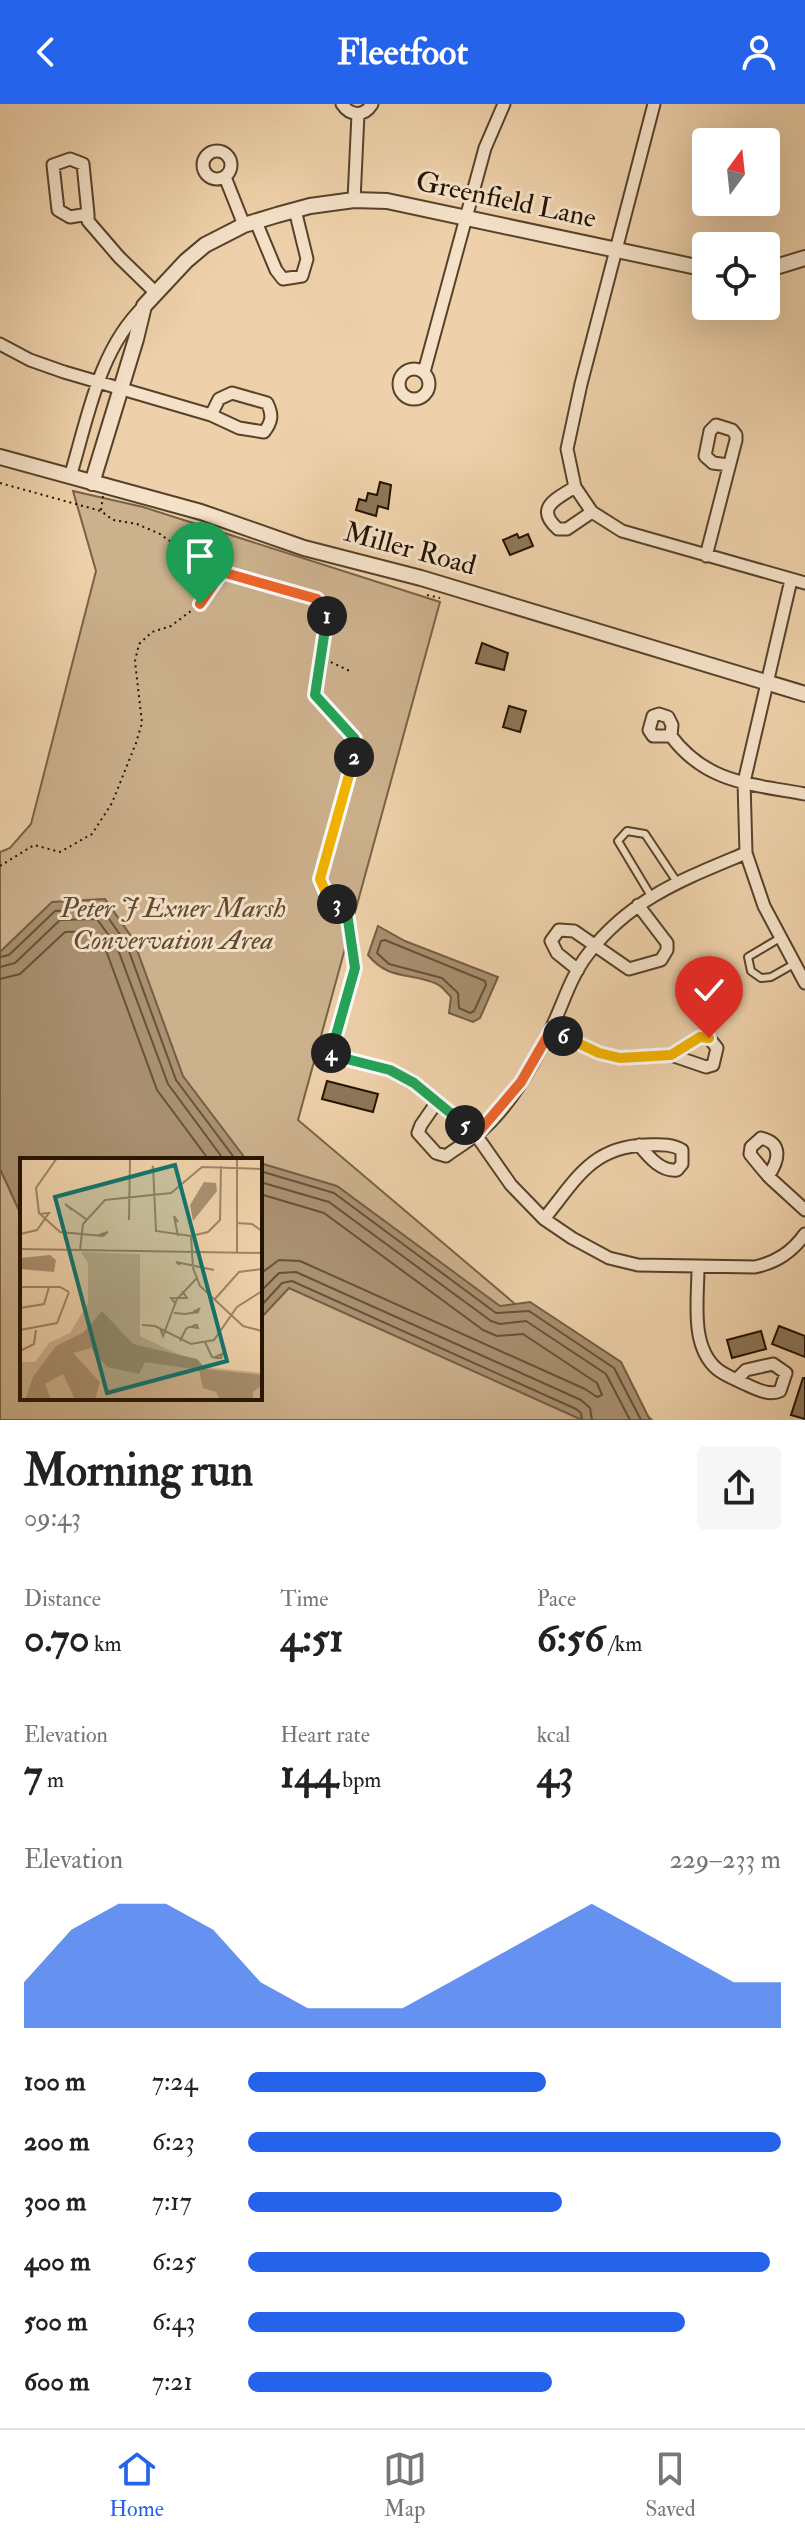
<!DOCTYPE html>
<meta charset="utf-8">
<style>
:root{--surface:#fff;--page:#f6f6f6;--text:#222;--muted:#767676;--line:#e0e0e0;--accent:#2563eb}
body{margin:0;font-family:"IM FELL Double Pica",serif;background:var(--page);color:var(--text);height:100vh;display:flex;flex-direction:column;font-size:30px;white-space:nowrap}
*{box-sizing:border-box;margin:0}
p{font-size:26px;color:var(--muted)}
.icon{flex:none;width:44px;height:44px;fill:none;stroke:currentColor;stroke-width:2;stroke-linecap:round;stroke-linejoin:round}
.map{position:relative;height:1316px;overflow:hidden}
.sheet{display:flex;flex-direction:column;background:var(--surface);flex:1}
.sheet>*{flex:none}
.needle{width:52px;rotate:15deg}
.controls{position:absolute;left:692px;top:24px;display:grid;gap:16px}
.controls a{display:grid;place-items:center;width:88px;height:88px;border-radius:8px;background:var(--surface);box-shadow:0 8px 32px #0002;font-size:40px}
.pin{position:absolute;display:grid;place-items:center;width:68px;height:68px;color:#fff;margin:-82px -34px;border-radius:50% 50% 50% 0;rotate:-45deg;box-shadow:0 0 8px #0007}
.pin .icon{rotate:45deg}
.km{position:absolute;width:40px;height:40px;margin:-20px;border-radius:50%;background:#222;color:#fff;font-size:22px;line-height:40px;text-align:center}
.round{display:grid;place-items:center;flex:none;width:84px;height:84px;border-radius:8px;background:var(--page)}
.overview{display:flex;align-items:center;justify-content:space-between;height:136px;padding:0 24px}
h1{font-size:44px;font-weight:800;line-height:60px}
.stats{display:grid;grid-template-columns:repeat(3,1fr);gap:12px;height:136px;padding:8px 24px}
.stats div{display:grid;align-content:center}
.stats b{font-size:40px;font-weight:800}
.stats small{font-size:22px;font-weight:400}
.stats p{font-size:22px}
.chart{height:224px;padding:16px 24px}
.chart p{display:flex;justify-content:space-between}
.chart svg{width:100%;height:144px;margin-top:8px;fill:var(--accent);opacity:.7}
ul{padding:0 24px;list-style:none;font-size:26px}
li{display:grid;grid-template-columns:128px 96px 1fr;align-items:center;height:60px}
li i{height:20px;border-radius:10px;background:var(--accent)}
header{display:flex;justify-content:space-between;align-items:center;height:104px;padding:0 24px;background:var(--accent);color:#fff;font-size:36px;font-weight:800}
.menu{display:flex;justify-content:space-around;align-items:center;height:112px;border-top:2px solid var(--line);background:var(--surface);font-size:22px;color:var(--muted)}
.menu a{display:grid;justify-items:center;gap:4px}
.menu .current{color:var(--accent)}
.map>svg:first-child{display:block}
</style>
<header><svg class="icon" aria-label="back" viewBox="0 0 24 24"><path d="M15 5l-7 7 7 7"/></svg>Fleetfoot<svg class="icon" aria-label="person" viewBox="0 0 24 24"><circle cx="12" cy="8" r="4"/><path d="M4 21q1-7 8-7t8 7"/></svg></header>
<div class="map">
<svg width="805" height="1316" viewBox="0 0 805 1316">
<rect width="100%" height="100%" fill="#eed1aa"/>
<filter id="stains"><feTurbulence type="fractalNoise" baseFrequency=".0025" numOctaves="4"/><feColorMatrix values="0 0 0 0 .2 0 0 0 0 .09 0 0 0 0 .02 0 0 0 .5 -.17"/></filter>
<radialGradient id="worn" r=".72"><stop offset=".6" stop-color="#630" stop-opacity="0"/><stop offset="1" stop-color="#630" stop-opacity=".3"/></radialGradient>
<path fill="#ccb18d" stroke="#786246" stroke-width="2" fill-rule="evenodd" d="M73,387L143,403L440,498L298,1016L652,1316H0V748L10,744L31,720L96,467ZM22,1056H260V1294H22Z"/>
<path fill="#a99070" stroke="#745e43" stroke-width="2" d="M105,795L133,835L183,972L245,1054L251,1056H22V1113L0,1065V848L52,798Z
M378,822L405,837L498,873L480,914L473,918L449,909L451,893C447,889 443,883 437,880C411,868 389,877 368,851Z
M260,1059L337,1082L500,1202L530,1198L621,1258L650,1316H582L289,1184L260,1215Z"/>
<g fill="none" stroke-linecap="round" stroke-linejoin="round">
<path stroke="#665238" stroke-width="2" d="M385,836L485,877L486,881L474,907L470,909L459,904L458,889L442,874L389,860L377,849L381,837Z
M0,853L9,851L55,807L102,805L126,839L176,976L236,1056
M0,863L15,859L60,816L97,815L117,843L168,980L224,1056
M0,875L20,870L65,828L91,827L107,849L157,986L209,1056
M260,1067L334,1089L496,1209L529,1207L614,1264L641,1316
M260,1078L329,1098L491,1217L500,1220L526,1217L606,1270L630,1316
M260,1090L324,1109L483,1226L497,1232L523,1230L597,1279L602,1291L597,1293L585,1285L300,1157L279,1156L260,1170
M260,1188L279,1169L296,1168L581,1296L590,1304L592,1316
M260,1203L282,1179L292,1177L576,1305L581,1309L582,1316"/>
</g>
<path fill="#8d7658" stroke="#241300" stroke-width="2" d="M380,378L391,381L388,405L378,402L376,412L356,406L359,395L366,397L368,389L377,391Z
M517,430L519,434L528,430L533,442L510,451L503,436Z
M482,539L508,549L504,566L476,559Z
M509,602L526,607L520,628L503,623Z
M327,977L378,990L373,1008L322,995Z
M779,1222L805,1232V1253L772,1240Z
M761,1227L766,1245L732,1254L727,1236Z
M803,1274H805V1315L791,1311Z"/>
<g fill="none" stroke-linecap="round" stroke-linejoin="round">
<defs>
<path id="service" d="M651,792L618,737L627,727L645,730L677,778
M780,834L748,853L751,867L761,874L771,873L794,860"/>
<path id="minor" d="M342,0C350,12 364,13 372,0
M654,0L581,280L567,345L575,383L592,408L622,427L805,479
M203 61a14 14 0 1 1 28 0a14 14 0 1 1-28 0Z
M225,73L244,121
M354,96L358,10
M88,110L70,113L58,106L53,61L70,55L83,60L88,110V117L119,153L156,189
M256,118L276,166L283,175L302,172L307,155L295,106
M0,240L30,256L64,268L211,311L239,324L264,328C272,318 273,311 267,299L232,289L219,295L211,311
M399 280a15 15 0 1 1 30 0a15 15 0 1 1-30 0Z
M424,268L485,44L504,0
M70,373C88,314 98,247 144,202
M575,383C556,395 534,404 558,425H567L592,408
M706,452L736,336V331L732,326L716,321L710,327L705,352L713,359L729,361
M791,476L744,678L746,749L764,802L805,879
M671,632H653L649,626L653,612L659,610L668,613L672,621L671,632C706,679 751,680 805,690
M578,866L557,849L551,837L559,826L574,827L629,865L661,856L667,846V839L638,801
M551,926L599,949L620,954L671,951L706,963L713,961L717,944L709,934L700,933L671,951
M331,951L390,966L414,979L476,1031L511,1081L544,1115L572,1134L609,1154L638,1161L755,1163C777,1158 792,1148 805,1130
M437,998L421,1021L418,1029L436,1049L446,1052C455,1045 466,1039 476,1031C508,1006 532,963 550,927C563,901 570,873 588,850C631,794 684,775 746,749
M768,1072C779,1057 783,1039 761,1034L751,1043L750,1050C757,1059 763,1066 770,1074L805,1106
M544,1115C575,1077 591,1043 645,1041C658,1041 670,1039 682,1046V1060L677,1066C661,1068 649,1053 639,1041
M698,1164C698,1196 690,1242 717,1265C724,1271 737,1276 745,1280C756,1285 769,1292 780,1287L786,1269L773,1260L746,1266L737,1275"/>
<path id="tertiary" d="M766,166L805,154
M0,353L201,408L304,444L421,474L805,590
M92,379L136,235L144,202L186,157L205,141L244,121L277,111L310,102L354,96L387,97L706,165"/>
</defs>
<use href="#service" stroke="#56422a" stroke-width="10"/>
<use href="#minor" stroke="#56422a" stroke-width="15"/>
<use href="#tertiary" stroke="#56422a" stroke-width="18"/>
<path stroke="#241300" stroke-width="2" stroke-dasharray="2 4" stroke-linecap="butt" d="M0,379L101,407L113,416L137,420L160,430L205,463L248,478L317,495L326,505L327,512L315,591L355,635V647L320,775L326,789L347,809L355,864L333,942
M101,406L103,392
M427,491L440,494
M320,553L352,568
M0,762L34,741L60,748L92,730L112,699L136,639L142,619L135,557L139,540L152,528L171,522L200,500L222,468"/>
<use href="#service" stroke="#f4e1c8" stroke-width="6"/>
<use href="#minor" stroke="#f4e1c8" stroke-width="11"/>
<use href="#tertiary" stroke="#f4e1c8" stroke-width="14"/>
</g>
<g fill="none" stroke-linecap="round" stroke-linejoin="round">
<defs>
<path id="split-1" d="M200,500L222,468L317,495L326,505L327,512"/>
<path id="split-2" d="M327,512L315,591L355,635L354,653"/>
<path id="split-3" d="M337,800L326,789L320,775L354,653"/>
<path id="split-4" d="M331,949L355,864L347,809L337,800"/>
<path id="split-5" d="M331,949V951L390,966L414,979L465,1021"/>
<path id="split-6" d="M465,1021L476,1031L521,978L551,926L563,932"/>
<path id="split-7" d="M563,932L599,949L620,954L671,951L700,933L709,934"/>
</defs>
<use href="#split-1" stroke="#fff" stroke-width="16"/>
<use href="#split-2" stroke="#fff" stroke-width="16"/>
<use href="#split-3" stroke="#fff" stroke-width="16"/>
<use href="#split-4" stroke="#fff" stroke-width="16"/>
<use href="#split-5" stroke="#fff" stroke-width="16"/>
<use href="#split-6" stroke="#fff" stroke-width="16"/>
<use href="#split-7" stroke="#fff" stroke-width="16"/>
<use href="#split-1" stroke="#f0652b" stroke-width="10"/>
<use href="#split-2" stroke="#22a559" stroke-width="10"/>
<use href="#split-3" stroke="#f5b400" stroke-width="10"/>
<use href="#split-4" stroke="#22a559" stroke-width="10"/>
<use href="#split-5" stroke="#22a559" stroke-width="10"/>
<use href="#split-6" stroke="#f0652b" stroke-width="10"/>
<use href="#split-7" stroke="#f5b400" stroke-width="10"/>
</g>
<g text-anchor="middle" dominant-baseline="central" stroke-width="6" stroke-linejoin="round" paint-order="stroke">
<g font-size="28" fill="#241300" stroke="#f4e1c8">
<text transform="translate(506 96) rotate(12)">Greenfield Lane</text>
<text transform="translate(410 445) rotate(15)">Miller Road</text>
</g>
<g font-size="28" font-style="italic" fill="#5f4a31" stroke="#f4e1c8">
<text x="173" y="804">Peter J Exner Marsh<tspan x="173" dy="32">Convervation Area</tspan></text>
</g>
</g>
<g transform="translate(20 1054)">
<rect width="242" height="242" fill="#eed1aa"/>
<path d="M61,94L120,96V178L185,209L242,215V242H0V204H15L29,185L50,175L68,145V105Z" fill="#ccb18d"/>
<path d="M184,24L196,25L197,33L173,63L170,47ZM30,97L36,102L34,114L0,111V100ZM82,153L113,186L177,201L186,211L242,217V227L233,234V242H200L196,234L183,230L179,212L125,204L119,216L87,209L71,190L53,195L80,224L75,242H55L43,216L25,226L31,242H5L13,219L36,188L64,174Z" fill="#a99070"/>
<path fill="none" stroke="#9d8566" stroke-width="2" d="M37,0L16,30L19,55L40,74L83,78L88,74L79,77M217,0V95M132,13L133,8L136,73L171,78L188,74L200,62L201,8M52,52L45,46L66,61M109,62L110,0M158,64L154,58L158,78M217,65L232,66L242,73M0,76L17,72L29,55L19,56M171,78L173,110L180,128L223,168L242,173M0,91L242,95M60,92L63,66L85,42L151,35L182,9L242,11M160,107L156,104L194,112M0,129H40L49,134M194,142L219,114L242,111M155,145L151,140H167L162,133M0,150L24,146L29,129M154,155L165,156L178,154L179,151L173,154M122,167L135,168L171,186L194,182L217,149L242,133M140,170L143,178L157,141L176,121M0,172L37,165L49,134M160,183L166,171L169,169H171L175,167H177L178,170L171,169M185,184L192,199L197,200H201L202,196L195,199M0,193L14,186L16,172"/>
<path fill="#0f766e" fill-opacity="0.15" stroke="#0f766e" stroke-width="4" d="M155,7L207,203L87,235L35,39Z"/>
<rect width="242" height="242" fill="none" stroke="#241300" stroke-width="4"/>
</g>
<rect width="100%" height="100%" filter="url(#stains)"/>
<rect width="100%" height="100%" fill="url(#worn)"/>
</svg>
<div class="controls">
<a><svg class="needle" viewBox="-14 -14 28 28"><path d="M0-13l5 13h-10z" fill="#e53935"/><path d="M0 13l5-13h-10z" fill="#767676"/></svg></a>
<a><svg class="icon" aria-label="locate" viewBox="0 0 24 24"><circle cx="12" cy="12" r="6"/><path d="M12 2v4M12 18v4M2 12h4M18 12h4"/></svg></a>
</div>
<div class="pin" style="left:200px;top:500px;background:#1e9e55"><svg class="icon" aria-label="arrive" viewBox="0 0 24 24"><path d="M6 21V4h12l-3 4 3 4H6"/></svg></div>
<div class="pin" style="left:709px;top:934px;background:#d93025"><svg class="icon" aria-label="check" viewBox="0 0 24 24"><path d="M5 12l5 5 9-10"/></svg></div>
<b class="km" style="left:327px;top:512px">1</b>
<b class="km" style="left:354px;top:653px">2</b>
<b class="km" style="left:337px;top:800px">3</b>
<b class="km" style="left:331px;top:949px">4</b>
<b class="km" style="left:465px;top:1021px">5</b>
<b class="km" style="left:563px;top:932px">6</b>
</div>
<section class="sheet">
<div class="overview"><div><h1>Morning run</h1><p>09:43</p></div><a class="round"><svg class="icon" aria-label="share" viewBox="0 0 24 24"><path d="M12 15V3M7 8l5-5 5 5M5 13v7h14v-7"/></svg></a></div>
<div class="stats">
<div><p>Distance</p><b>0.70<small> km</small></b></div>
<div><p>Time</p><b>4:51</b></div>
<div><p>Pace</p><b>6:56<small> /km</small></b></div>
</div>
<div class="stats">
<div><p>Elevation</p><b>7<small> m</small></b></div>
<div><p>Heart rate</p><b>144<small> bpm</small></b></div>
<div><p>kcal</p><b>43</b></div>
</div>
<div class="chart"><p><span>Elevation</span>229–233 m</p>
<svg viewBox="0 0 160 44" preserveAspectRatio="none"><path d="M0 44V30L10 14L20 6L30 6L40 14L50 30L60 38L70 38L80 38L90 30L100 22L110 14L120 6L130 14L140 22L150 30L160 30V44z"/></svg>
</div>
<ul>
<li><b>100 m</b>7:24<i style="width:56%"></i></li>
<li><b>200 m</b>6:23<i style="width:100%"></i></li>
<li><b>300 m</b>7:17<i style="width:59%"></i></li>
<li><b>400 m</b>6:25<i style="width:98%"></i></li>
<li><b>500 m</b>6:43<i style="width:82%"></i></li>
<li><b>600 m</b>7:21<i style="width:57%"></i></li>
</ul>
</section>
<nav class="menu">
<a class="current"><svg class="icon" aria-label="home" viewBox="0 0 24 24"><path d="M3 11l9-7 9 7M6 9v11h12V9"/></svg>Home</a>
<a><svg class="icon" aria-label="map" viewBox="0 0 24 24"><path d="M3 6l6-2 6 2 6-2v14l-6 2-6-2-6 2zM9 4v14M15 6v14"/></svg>Map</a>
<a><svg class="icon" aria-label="saved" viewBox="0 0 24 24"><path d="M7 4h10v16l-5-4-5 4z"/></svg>Saved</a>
</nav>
